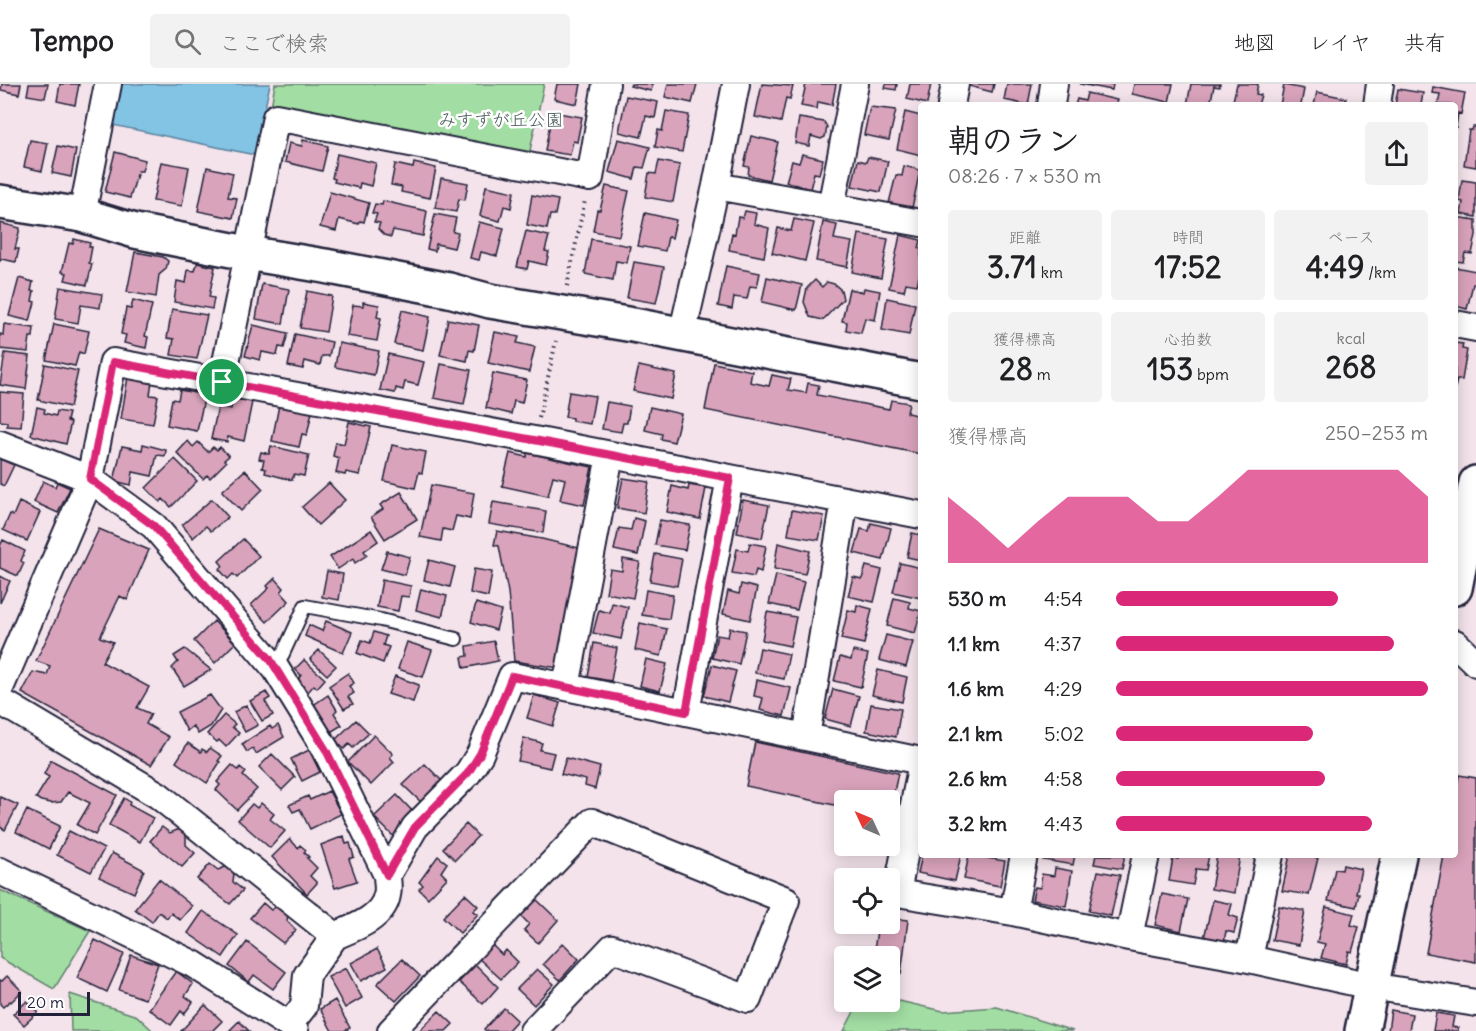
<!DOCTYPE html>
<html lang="ja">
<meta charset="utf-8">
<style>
:root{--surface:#fff;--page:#f2f2f2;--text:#202124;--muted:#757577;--line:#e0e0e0;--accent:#db2777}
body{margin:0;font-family:Delius,"Klee One",sans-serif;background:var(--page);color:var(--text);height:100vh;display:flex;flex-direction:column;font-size:22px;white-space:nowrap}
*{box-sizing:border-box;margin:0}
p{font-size:20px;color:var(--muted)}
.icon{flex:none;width:33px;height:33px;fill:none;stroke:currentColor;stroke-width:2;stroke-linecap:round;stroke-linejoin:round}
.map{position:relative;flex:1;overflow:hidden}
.drawer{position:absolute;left:918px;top:18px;width:540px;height:756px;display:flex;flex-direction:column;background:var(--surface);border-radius:6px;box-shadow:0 3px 15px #0003}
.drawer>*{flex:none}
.needle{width:39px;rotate:314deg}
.buttons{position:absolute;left:834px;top:706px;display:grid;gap:12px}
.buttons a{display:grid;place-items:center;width:66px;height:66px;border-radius:6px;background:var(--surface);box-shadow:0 3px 15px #0003;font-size:30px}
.scale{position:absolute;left:18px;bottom:15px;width:72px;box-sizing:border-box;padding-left:6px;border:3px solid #22223b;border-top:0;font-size:16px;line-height:21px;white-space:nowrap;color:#22223b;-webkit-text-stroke:4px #fff;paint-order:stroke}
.pin{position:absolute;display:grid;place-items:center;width:51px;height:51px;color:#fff;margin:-26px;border:3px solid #fff;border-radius:50%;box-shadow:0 2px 6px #0007}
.round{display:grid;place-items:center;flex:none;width:63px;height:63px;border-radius:6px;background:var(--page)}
.overview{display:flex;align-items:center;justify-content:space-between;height:102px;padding:0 30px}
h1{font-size:33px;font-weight:700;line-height:45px}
.stats{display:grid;grid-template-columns:repeat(3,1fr);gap:9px;height:102px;padding:6px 30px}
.stats div{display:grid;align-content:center;border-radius:6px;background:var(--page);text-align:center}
.stats b{font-size:30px;font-weight:700}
.stats small{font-size:16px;font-weight:400}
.stats p{font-size:16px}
.chart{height:168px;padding:12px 30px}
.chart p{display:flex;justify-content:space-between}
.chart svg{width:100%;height:108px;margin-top:6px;fill:var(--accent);opacity:.7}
ul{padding:0 30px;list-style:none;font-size:20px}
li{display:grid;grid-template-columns:96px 72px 1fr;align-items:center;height:45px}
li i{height:15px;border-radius:8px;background:var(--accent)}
header{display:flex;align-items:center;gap:36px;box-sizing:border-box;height:84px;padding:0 30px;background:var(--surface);border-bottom:2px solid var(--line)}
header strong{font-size:28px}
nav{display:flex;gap:33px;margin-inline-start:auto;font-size:21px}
.search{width:420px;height:54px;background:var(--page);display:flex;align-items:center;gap:15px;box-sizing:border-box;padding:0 21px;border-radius:6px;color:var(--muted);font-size:22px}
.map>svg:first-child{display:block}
</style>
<header>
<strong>Tempo</strong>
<div class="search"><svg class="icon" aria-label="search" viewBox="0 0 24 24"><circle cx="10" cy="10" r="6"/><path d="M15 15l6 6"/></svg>ここで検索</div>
<nav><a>地図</a><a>レイヤ</a><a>共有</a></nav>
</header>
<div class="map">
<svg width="1476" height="947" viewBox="0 0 1476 947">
<rect width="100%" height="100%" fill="#f4e3eb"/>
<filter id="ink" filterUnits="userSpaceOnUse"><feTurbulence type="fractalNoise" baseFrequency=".0167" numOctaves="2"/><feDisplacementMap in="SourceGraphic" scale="12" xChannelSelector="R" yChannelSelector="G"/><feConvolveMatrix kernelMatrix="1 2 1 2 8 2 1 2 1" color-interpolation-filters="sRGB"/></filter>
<g filter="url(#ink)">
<path fill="#a2dda3" stroke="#62806f" stroke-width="1.5" d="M275,0H544L528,76L271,23Z
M0,806L90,847L54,905L0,874Z
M70,910L137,932L153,947H71Z
M890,915L943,927L997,923L1073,947H844L859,918H890Z"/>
<path fill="#83c3e3" stroke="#5c83a0" stroke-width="1.5" d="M116,0H270L255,71L108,40Z"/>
<path fill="#d9a3bb" stroke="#22223b" stroke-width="1.5" d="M2,0H21L19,10L1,6Z
M29,0H48L45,14L27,11Z
M60,0H79L75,21L57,17Z
M557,0H581L577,20L554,15Z
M631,0H653L651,7L630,2Z
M668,0H697L692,19L665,13Z
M762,0L793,2L790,15L786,14L781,38L755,33Z
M806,0H836L832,21L818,18L817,25L801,22Z
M886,0H897L896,6L885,4Z
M910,0H931L927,20L907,15Z
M969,0H994L992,8L969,2Z
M1007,0H1032L1028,21L1004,16Z
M1080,0H1113L1112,6Z
M1134,0H1173L1169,18L1132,10Z
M1191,0H1220L1219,3L1214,2L1210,21H1187Z
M1237,0H1258L1256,10L1261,11L1258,21H1232Z
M1284,1L1304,5L1301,21H1280Z
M1433,3L1465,9L1461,30L1458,29L1456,44L1455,21H1438L1440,10L1432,9Z
M1398,5L1423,9L1421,21H1395Z
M1317,8L1346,14L1345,21H1314Z
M1087,9L1117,16L1116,21H1075L1077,15L1085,17Z
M626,12L658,18L655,34L646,32L641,53L619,48Z
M870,23L896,26L889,56L864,51Z
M666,27L689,31L682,68L655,63L658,46L662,47Z
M552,28L582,33L577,58L573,57L570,71L545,67Z
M905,28L921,32V71L897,65Z
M799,34L824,38L827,43L825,53L821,55L811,52L809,62L795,59Z
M1473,43H1476V83L1464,81L1469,46H1472Z
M751,52L778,58L769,96L748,91L749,83L744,82Z
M618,55L650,63L644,84L637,83L634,95L609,88Z
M30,56L48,59L42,87L24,83Z
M303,56L328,62L322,87L285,78L289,59L302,62Z
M58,62L76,66L71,93L52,89Z
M115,68L145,76L142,87H138L130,114L105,108Z
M337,70L376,79L371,102L360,99L359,104L334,98L335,95L332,94Z
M802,70L823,75L819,90L814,89L810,105L786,98L792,77L799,79Z
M868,73L888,77L881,108L852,102L858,76L866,78Z
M659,77L680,81L673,118L645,113L649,89L656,90Z
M161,78L189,83L182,122L153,117Z
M414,79L436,84L430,114L401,108L402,103L391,101L395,80L413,84Z
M904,82L920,86L912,124L889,119L896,91L902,92Z
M207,83L233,89L228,113L237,114L233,134L198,127Z
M441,94L468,99L465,116L459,115L456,128L435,124Z
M1462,96L1476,98V133L1461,130L1463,118L1459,117Z
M486,102L514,108L511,124L504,122L500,137L480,132Z
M606,102L629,107L619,152L593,147L597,126H600Z
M330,108L369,119L364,138L360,137L359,140L339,135L336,147L320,143Z
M532,111L558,116L555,131H550L547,145L527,141Z
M383,117L427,127L423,152L393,146L391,153L384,151L378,145L380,139L374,138L377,130L372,129L375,120L382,121Z
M745,127L756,129L754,140L769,144L764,173L729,166L732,149L735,150L738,133L743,134Z
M645,129L676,136L672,154L668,153L665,167L638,162Z
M435,130L456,134L453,148L458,149L454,164L436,160L435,167L427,165Z
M1455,133L1476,136V151L1472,170L1465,169L1463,178L1455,177Z
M794,135L814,139L805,177L772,169L778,144L791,147Z
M479,138L504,144L497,172L481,168L479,176L470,174Z
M823,138L837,141L834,155L852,158L847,183L816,177Z
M0,139L20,144L15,165H19L16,178L2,175L0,177Z
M526,147L549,152L545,167L549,168L546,181L529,177L527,185L517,183Z
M859,150L888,155L881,194L852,188Z
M900,151L921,156L919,164H921V185L917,201L906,199L904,207L889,204Z
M74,155L90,159L89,163H92L89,179L92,180L87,201L65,196L67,189L62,188L69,159L73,160Z
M591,155L630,162L627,179L616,177L613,196L585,190Z
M135,168L163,173L168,177L166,185L159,191L156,213L127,208Z
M634,178L664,183L656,219L627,214Z
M197,179L215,183L209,213L214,214L212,225L174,218L177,197L186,199L188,186L195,187Z
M726,182L760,189L757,203L750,202L747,215L734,213L732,225L718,222Z
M1455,183L1476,187V200H1473L1467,225L1455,222Z
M767,193L802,201L796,226L762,218Z
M19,194L33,198L31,207H34L32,217L35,218L30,237L9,232Z
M815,196L822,203L827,198L834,200L841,206L843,215L823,236L810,233L804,218L807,204Z
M262,200L289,205L283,240L256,235Z
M60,203L102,210L100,224L81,221L78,239L55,235Z
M864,204L880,207L875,236L865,234L861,249L846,246L847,238L842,237L849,205L863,208Z
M307,207L332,212L326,248L300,244Z
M887,214L915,220L909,251L882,246Z
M133,216L152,221L145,252L148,253L146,264L124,259L126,251L121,250L126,224L131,225Z
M363,218L379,221L377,233L381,234L377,257L347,252L353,221L363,222Z
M172,225L207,231L197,275L171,271L174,255L167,254Z
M402,226L430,233L423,266L394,260Z
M448,235L479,241L474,267L469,266L467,277L440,271Z
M4,240L34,244L33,253H30L28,268L0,265V250L3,251Z
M54,240L89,247L84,270L79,268L75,282L46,276Z
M253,241L288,249L284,264L279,263L277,271L262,268L260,276L245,272Z
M495,248L519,253L517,259L535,263L529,288L488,279Z
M295,250L332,258L329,272H322L320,281L305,277L303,285L288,282Z
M339,259L379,267L374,291L335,283Z
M1455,259L1463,260L1462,265L1467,266L1462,296H1457L1455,304Z
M5,269L30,272L26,305L0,301Z
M388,270L424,278L418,301L405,298L403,306L396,304L395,309L380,306Z
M714,279L752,287L750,298L769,302L772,291L791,295L788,306L806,309L808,299L819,301L817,311L889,325L891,316L909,319L907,329L921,332V370L705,326Z
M45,280L78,287L70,323L38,316Z
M441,280L471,286L464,320L434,314Z
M639,282L676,290L671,315L633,307Z
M493,289L527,296L522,319L514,317L511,330L486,324Z
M128,293L152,297L150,311L158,312L153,340L121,335Z
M180,306L205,311L197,347L167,341L172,315L178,316Z
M0,308L24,310L21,343L7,342V338L0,337Z
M569,308L595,312L590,340L572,337V334L565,333Z
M233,314L252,318L244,357L228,353L227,358L211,355L218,323L231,325Z
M607,318L630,322L627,339H623L621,348L602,345Z
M279,321L312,328L307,351L302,350L299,363L272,357Z
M37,323L45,325L44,329L56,332L57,327L69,329L67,337L71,338L66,360L31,351Z
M650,323L681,330L674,358L661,355L662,350L645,346Z
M349,338L371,343L360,391L346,388L345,391L336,389L339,374L333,372L336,358L344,360Z
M188,357L193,363L198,358L208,368L213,363L217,366L220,363L229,372L224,376L226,378L210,394L207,391L203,395L177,369Z
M143,360L166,366L165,372L157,371L152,392L133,388L131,401L114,397L122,362L142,366Z
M392,361L426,368L422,389L419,388L415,404L384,397Z
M271,362L309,371L304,392L294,390L292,396L265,389L266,385L262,384L264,376L259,375L261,368L269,370Z
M510,369L527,373V369L592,383L584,421L560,416L565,395L553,392L548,412L502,402Z
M0,375L14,381L4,402L0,400Z
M175,375L197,397L171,423L163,415L160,418L146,404Z
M245,386L263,405L241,427L222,407Z
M623,394L649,398L644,429L617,424Z
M43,397L55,403L57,398L70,404L58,429L34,418Z
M329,399L345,416L318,441L302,423Z
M431,401L474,409L470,435L456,432L452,447L443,445L441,457L420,453Z
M689,401L706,404L700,435L667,428L672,402L688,406Z
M401,408L417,435L385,455L371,433L383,425L380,421Z
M212,415L228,433L211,447L206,442L193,454L182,441Z
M743,416L769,421L762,454L737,449Z
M19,418L40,428L27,457L3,446L10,430L13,432Z
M493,418L546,427L543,449L489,440Z
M792,426L824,432L819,456L788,451Z
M634,434L645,437L638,471L614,466L619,444L631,446Z
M660,436L690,441L685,466L655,461Z
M871,439L891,444L883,476L854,469L861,445L869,447Z
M99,445L149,466L127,516L120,512L100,553L113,558L102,578L149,603L137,624L151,630L146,640L169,653L151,681L22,609L33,588L47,591L50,582L36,577Z
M371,446L378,457L364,467L367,471L355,479L353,475L338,485L330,473Z
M497,447L542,455L579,464L559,584L514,577L508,508L499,462L494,461Z
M912,449L921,451V476L907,473Z
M243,455L259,472L237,494L233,490L228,495L219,485L223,482L219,477Z
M3,456L25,467L21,477L24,479L18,492L0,484V462Z
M750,459L766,462L761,488L756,486L754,493L732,489L737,465L748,467Z
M778,459L810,467L805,490L774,485Z
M387,467L410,473L405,491L381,485Z
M655,470L682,475L677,502L650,497Z
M623,475L640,478L633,514L606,509L610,485L622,487Z
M429,476L455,483L450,503L424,496Z
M900,479L921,484V514L893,508Z
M866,482L882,486L874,518L848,512L853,493L862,495Z
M474,485L492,488L488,513L470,509Z
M327,487L343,490L339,516L322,513Z
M776,491L804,498L797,526L769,520Z
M0,492L10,497L0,519Z
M275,494L284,504L281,508L289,517L267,538L251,521L269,504L267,502Z
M382,496L411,502L409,513L401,512L398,527L377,523Z
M741,500L757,504L750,536L723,530L728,507L739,510Z
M421,505L447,512L442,533L416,526Z
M646,506L673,511L669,535L642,531Z
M894,514L910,518L909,524L921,527L915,549L887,542Z
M476,519L501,527L496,546L471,538Z
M612,519L628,523L621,555L593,549L599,526L610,529Z
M857,521L872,525L864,560L841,555L848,526L856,528Z
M767,528L796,533L790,562L762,556Z
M214,537L235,559L215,579L194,557Z
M326,537L352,548L343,569L305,552L309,541L322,547Z
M640,539L667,545L661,572L635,566Z
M730,544L746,547L739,580L712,574L717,551L728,553Z
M374,548L386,552L383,561L389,563L383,579L357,569L362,556L370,559Z
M886,551L913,558L906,583L879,576Z
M494,557L498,577L464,584L462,573L468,572L467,562Z
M407,558L432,566L423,593L398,585Z
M594,559L617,564L611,597L588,593Z
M760,564L789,570L784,595L755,589Z
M185,565L211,586L184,602L172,584L178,578L174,572Z
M319,566L336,582L327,591L310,575Z
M853,567L868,570L861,603L834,597L840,573L851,576Z
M646,575L667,580L660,607L640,602Z
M304,576L325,595L317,604L314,601L308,608L296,598L301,591L295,585Z
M712,581L736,587L728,618L704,612Z
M878,586L907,593L902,618L872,611Z
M348,589L354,599L349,602L354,609L348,613L353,620L344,625L329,602Z
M395,592L419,601L413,618L388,610Z
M757,596L791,604L784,632L760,626L763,614L754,612Z
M833,605L859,612L851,642L825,635Z
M266,608L270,614L265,617L273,631L262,637L250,617Z
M210,611L221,626L211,642L198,650L193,642L187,647L177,628Z
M328,611L337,626L334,629L342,641L329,649L312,622Z
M534,611L560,619L553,642L527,634Z
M871,620L901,625L896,653L866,647Z
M246,621L258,641L245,648L234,628Z
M224,631L235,640L232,643L239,649L226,663L219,656L217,658L207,650Z
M356,636L369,649L353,664L349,660L344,665L335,656Z
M278,641L284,653L256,670L253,664L247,668L242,660L270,642L272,645Z
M374,651L393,670L390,673L394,678L371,701L348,678Z
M524,654L542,659L540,666L554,669L550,684L518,677Z
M755,658L898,689L890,727V717H844V723L746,702Z
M188,659L201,668L202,665L207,668L210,664L222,672L218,677L220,678L207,699L176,678Z
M309,666L320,688L302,697L291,675Z
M272,670L295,693L282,706L259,683Z
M566,674L600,683L595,705L585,702L586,696L561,690Z
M51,676L117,711L95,751L77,741L90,719L68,708L61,718L51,719L41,717L36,714L49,693L44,690Z
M425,680L444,699L423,720L403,701Z
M232,681L238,686L240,683L246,688L243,692L257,705L237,726L216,706L220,701L217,698Z
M1459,691L1476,694V878L1426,869L1444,771H1455V714Z
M329,707L341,730L310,745L300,725L293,728L289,721L308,712L310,716Z
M397,711L416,731L394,753L374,733Z
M0,713L18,721L5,746L0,743Z
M124,714L130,718L129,721L153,734L140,758L109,741Z
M261,719L274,730L270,735L285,747L270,764L238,736L252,720L257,724Z
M27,726L60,742L49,765L16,748Z
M466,740L478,752L455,776L443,764Z
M162,743L170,749L180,745L186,751V761L195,769L182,783L150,757Z
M69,747L104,765L91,788L57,771Z
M344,752L346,760L350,759L354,773L349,775L357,797L335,804L321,761Z
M290,755L298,764L300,761L306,766L304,768L309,773L307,774L317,784L310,792L317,799L307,810L272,773Z
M112,769L144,786L134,809L99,793Z
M922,771H961L955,797L918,789Z
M969,771L1005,777L1000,802L964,795Z
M1044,771H1075L1073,781L1043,776Z
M1096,771H1125L1122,785L1094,780Z
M1179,771H1209L1206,786L1196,785L1193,801L1169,797L1173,774L1178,775Z
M1217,771H1240L1234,809L1211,805Z
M1290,771H1303L1318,774L1309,811L1282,807Z
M438,772L447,779L441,788L447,794L428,814L419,805L423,801L419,798Z
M210,780L218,786L228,782L234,788L233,798L243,806L230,820L197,795Z
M1343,781L1361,785L1356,809H1359L1356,823L1328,817L1335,785L1342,786Z
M1055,784L1072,787L1066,822L1032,816L1035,803L1040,804L1042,790L1054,792Z
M1098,787L1120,791L1111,832L1089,827Z
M159,795L192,822L180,836L171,829L167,834L159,828L152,838L135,825Z
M465,810L478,822L473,827L478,830L460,849L443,833Z
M1162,810L1188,815L1181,847L1155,841Z
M536,815L558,836L538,859L524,846L529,840L521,832Z
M1213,816L1232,820L1229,831L1238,834L1234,849L1226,847L1224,858L1204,854Z
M263,819L271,826L277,822L288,830L287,837L296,846L283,859L250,834Z
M1279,822L1305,827L1299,861L1272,856Z
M1326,823L1354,830L1351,841L1359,843L1352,868L1349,867L1346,880L1321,874L1325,860L1317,858Z
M203,827L238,851L223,873L188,849Z
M890,834L908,836L901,890L890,888V873H873L878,840H890Z
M95,856L124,870L107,908L77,894Z
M247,858L286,888L273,905L254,891L249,898L229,882Z
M490,859L502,871L506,866L518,878L501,895L477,873Z
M563,859L579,875L560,896L543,880Z
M377,865L387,883L361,897L351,879Z
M131,871L158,880L145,915L119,906Z
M402,875L420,892L396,917L377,900Z
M476,881L498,903L483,920L459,898Z
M346,884L362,914L345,924L328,893Z
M537,885L554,900L534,921L517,905Z
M176,887L193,900L185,912L193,918L184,930L181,927L171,941L149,925Z
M7,892L22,907L11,918L10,917L3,923L0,920V896L2,897Z
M335,916L350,944L344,947H332L320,925Z
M27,917L38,928L24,941L13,930Z
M205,921L222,937L212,947H181Z
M504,924L517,936L507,947H486L484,945Z
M1391,926L1412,930L1409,947H1388Z
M439,927L453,940L446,947H419Z
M1436,929L1454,932L1452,943L1458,944V947H1433Z
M239,937L249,947H229Z"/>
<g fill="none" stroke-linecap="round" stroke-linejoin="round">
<defs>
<path id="lane" d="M276,585L305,522L381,536L456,555"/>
<path id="street" d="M951,21L955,0
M1051,21L1054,0
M1377,21L1380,0
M716,102L921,139
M831,123L855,0
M82,131L108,0
M1455,240L1476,244
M682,251L716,102L736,0
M222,298L276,33L590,94L606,0
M0,360L90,395L154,442L276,585L326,666L387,791C387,797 389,805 387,811C383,834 354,844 335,852
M610,371L566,603L921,677
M1455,559L1476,579
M0,604L90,395L113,278L534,356L921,431
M0,617L158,711L335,852L307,891L304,922L289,941L295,947
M686,628L730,394
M806,653L845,416
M921,684L897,809L1013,828L1129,853L1249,875L1371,902L1476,919
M0,787L193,880L289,941
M387,791L415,743L468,689L480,670L512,592L566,603
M1013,828L1024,771
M1129,853L1146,771
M1249,875L1270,771
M391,947L592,738L786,816L748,915L612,864L533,947"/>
<path id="secondary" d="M0,118L82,131L135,147L247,169L325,182L449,206L490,217L633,241L921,297
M1455,504L1476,399
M1362,947L1399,771"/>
</defs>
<use href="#lane" stroke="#22223b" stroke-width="16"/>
<use href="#street" stroke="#22223b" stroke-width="30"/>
<use href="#secondary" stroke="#22223b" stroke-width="38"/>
<path stroke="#22223b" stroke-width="4" stroke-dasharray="1.5 4.5" stroke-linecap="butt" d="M567,202L585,116
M539,334L556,257"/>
<use href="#lane" stroke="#fff" stroke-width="12"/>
<use href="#street" stroke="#fff" stroke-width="26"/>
<use href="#secondary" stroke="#fff" stroke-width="33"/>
</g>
</g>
<g fill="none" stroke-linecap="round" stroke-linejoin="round" filter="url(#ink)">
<defs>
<path id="route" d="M113,278L534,356L730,394L686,628L512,592L480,670L468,689L415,743L387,791L326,666L270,575L154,442L90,395Z"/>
</defs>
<use href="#route" stroke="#fff" stroke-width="12"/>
<use href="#route" stroke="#db2777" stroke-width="8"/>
</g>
<g text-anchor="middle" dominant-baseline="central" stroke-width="5" stroke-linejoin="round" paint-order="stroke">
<g font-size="18" fill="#485a5a" stroke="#fff">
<text x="501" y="35">みすずが丘公園</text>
</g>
</g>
</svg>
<div class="buttons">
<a><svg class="needle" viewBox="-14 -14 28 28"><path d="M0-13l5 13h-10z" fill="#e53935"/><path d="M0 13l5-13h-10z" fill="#757577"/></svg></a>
<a><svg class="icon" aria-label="locate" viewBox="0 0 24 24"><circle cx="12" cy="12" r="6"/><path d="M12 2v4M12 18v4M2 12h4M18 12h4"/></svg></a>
<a><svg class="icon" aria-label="layers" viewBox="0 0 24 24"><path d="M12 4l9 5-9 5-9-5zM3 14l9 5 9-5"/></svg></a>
</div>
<div class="scale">20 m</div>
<div class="pin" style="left:222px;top:298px;background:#1e9e55"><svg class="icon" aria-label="arrive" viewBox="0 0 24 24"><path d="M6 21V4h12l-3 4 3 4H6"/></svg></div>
<section class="drawer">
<div class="overview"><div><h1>朝のラン</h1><p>08:26 · 7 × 530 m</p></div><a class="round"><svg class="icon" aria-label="share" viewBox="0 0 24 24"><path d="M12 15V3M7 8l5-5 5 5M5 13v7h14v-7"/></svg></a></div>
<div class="stats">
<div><p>距離</p><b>3.71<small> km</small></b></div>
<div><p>時間</p><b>17:52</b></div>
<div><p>ペース</p><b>4:49<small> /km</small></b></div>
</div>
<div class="stats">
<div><p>獲得標高</p><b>28<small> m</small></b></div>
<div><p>心拍数</p><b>153<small> bpm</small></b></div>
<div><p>kcal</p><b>268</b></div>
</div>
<div class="chart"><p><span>獲得標高</span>250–253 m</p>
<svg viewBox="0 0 160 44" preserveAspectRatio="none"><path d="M0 44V17L10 27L20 38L30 27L40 17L50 17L60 17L70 27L80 27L90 17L100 6L110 6L120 6L130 6L140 6L150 6L160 17V44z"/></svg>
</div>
<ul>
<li><b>530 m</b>4:54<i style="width:71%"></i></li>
<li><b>1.1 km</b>4:37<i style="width:89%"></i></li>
<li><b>1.6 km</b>4:29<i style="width:100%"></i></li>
<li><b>2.1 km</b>5:02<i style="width:63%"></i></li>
<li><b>2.6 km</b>4:58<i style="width:67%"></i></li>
<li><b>3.2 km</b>4:43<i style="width:82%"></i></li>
</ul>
</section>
</div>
